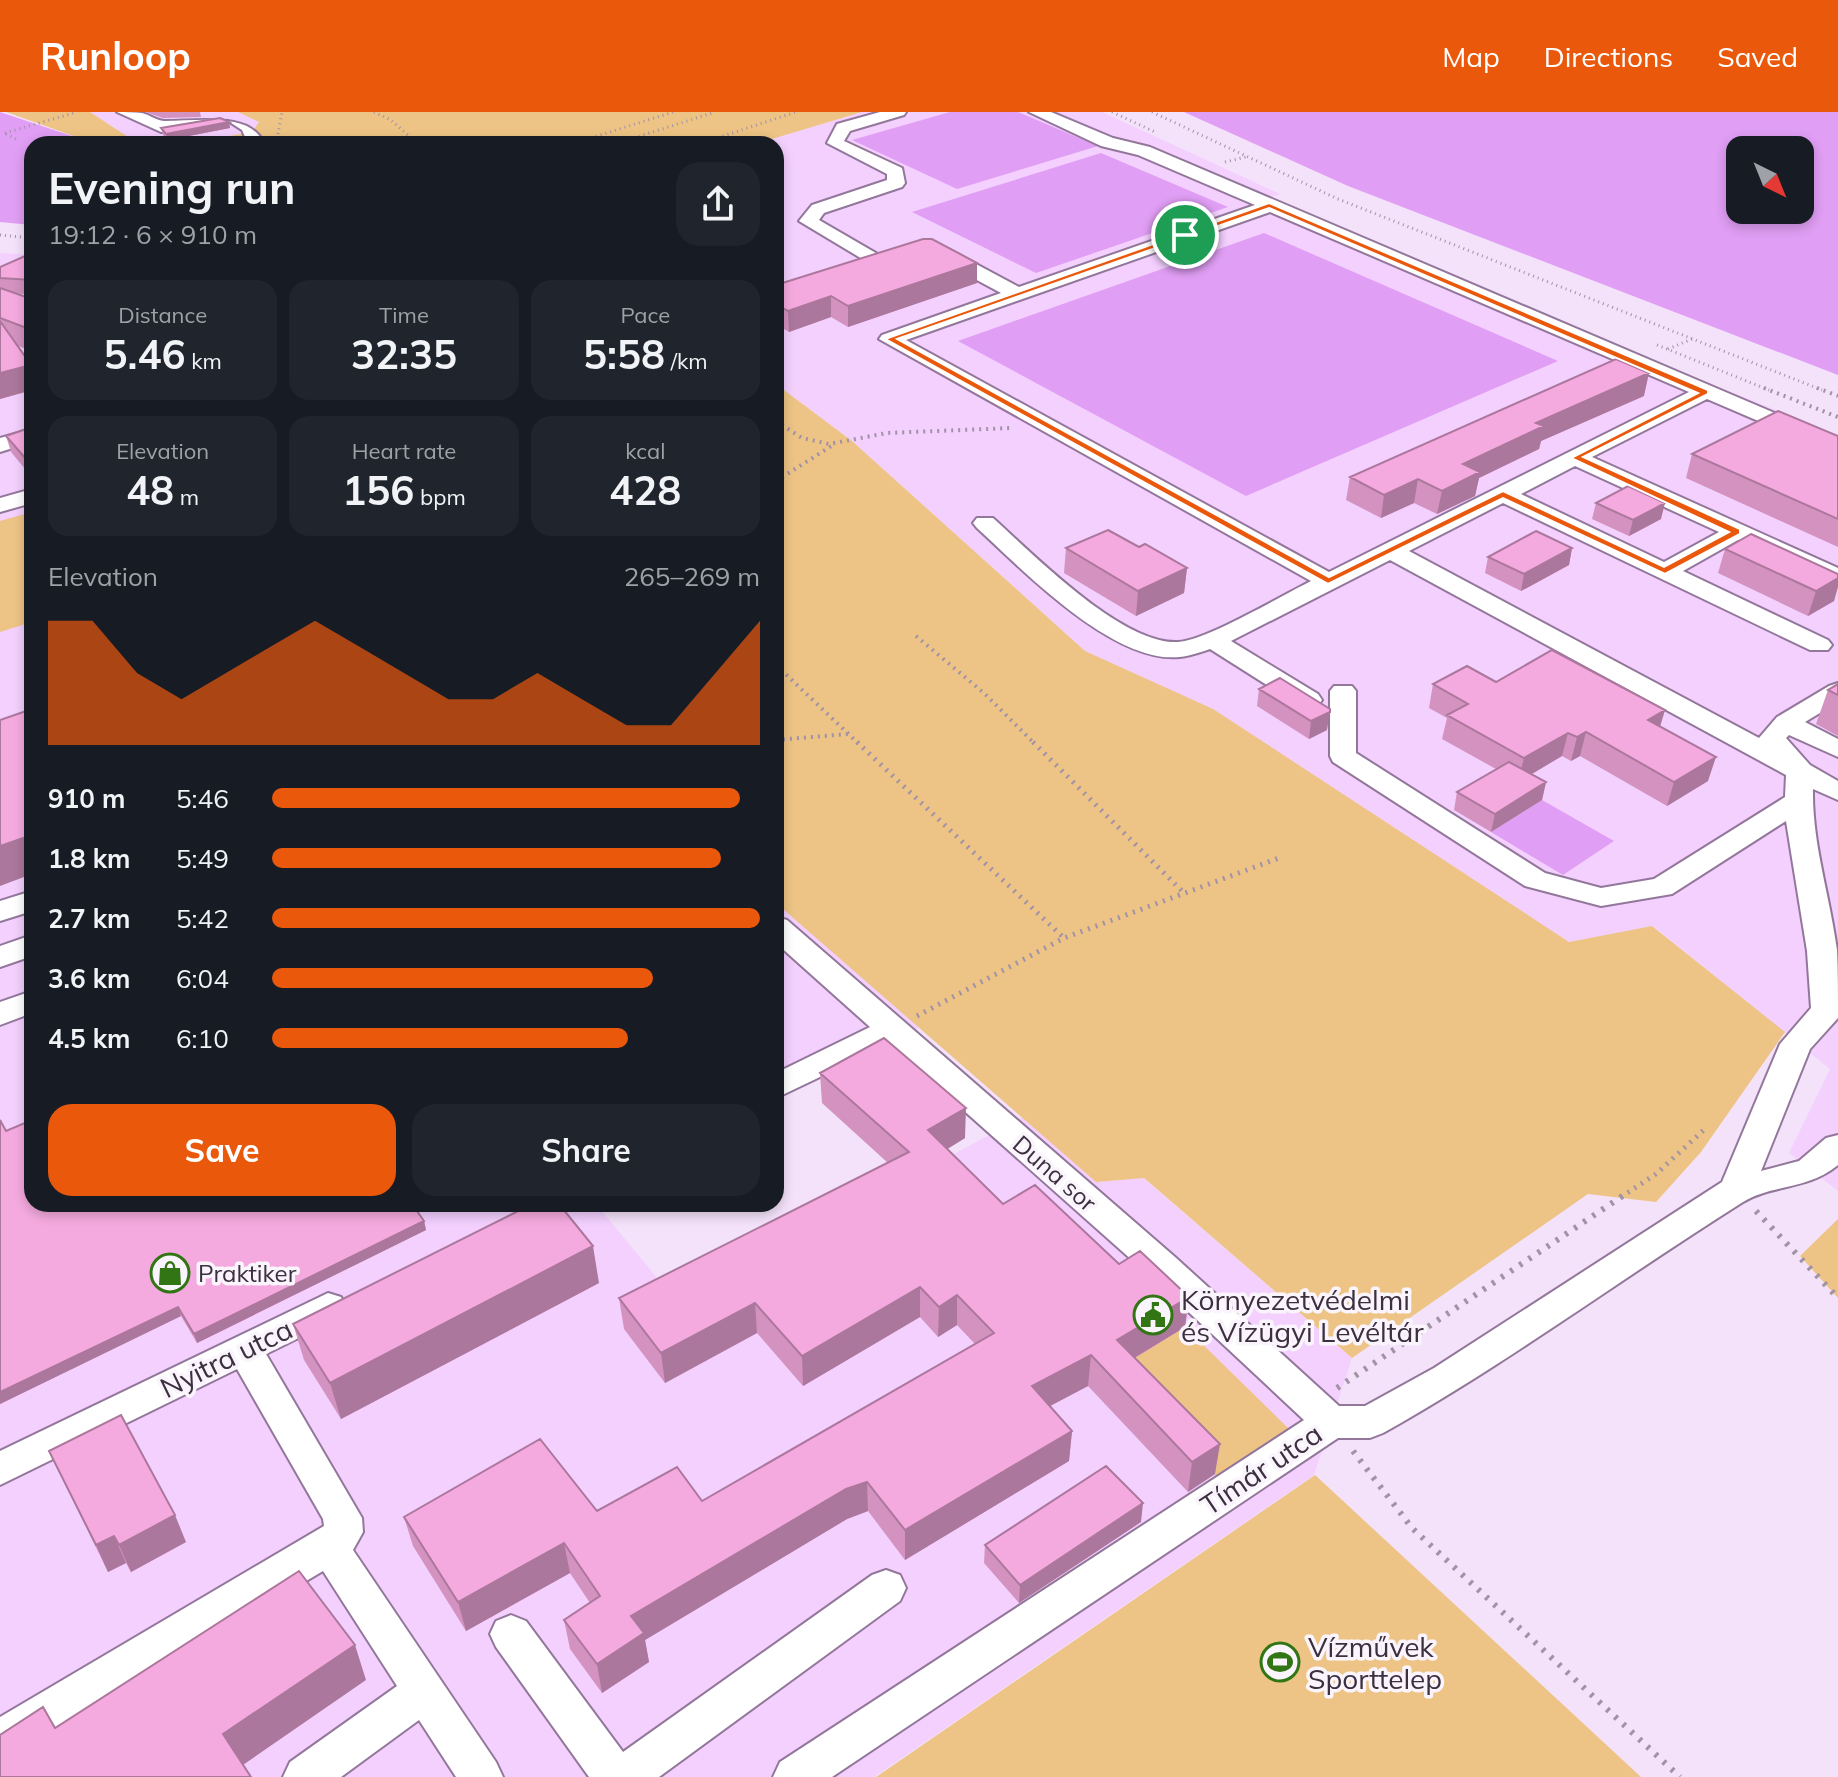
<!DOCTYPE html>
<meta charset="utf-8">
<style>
:root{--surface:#171b24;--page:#20242c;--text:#f1f3f6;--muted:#9ea1a6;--accent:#ea580c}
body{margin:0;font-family:Mulish,sans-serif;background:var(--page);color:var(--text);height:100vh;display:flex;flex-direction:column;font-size:30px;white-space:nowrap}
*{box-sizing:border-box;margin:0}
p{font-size:26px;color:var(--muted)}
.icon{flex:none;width:44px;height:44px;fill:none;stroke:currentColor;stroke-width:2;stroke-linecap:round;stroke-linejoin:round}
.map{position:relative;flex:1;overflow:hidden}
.drawer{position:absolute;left:24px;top:24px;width:760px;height:1076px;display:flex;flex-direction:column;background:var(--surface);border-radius:24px;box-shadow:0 4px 12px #0003}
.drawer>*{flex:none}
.needle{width:52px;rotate:137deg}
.fabs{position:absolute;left:1726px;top:24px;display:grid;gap:16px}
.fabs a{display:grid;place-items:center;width:88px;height:88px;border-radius:16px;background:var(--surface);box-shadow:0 4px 12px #0003;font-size:40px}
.pin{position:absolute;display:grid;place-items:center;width:68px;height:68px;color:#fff;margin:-34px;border:4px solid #fff;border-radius:50%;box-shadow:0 2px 8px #0007}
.round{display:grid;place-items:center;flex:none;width:84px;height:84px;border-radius:24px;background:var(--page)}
.headline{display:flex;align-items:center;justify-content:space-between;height:136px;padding:0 24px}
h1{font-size:44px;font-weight:700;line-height:60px}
.stats{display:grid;grid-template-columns:repeat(3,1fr);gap:12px;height:136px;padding:8px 24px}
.stats div{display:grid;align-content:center;border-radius:20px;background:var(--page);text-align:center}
.stats b{font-size:40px;font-weight:700}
.stats small{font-size:22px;font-weight:400}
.stats p{font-size:22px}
.chart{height:224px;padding:16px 24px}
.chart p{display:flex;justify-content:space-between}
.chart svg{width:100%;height:144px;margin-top:8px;fill:var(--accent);opacity:.7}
.button{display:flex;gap:16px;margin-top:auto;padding:16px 24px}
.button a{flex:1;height:92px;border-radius:24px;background:var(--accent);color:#fff;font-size:32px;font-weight:700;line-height:92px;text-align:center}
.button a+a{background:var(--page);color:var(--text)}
ul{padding:0 24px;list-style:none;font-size:26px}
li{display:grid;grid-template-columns:128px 96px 1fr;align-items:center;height:60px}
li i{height:20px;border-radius:10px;background:var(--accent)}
header{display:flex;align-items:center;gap:48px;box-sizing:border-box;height:112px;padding:0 40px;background:var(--accent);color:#fff}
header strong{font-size:38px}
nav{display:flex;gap:44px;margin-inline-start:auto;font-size:28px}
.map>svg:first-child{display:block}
</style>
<header>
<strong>Runloop</strong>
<nav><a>Map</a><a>Directions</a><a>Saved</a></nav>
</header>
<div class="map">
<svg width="1838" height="1665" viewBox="0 0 1838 1665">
<rect width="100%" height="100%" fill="#f4e2fa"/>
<path fill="#f3d0fe" d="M90,0H238L260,10L252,20L184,32H139Z
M862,0H1102L1280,82L1269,86L1512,192L1838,323V1079L1789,1041L1830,957L1653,814L1569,830L1213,598L1085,539L852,329L776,272V32H755Z
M0,141L32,143V1092H596L672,1184L890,1076L1023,1005L1096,1070L1143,1066L1352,1246L1314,1363L874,1665H0Z
M776,791L920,915L776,987Z"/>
<path fill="#edc485" d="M6,0H90L139,32H96Z
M238,0H862L755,32H184L252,20L259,10Z
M776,272L852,329L1085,539L1213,597L1569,830L1652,814L1785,920L1701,1040L1656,1090L1588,1082L1352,1246L1144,1066L1096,1070L776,791Z
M32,400V510L0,520V409Z
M1838,1107V1186L1800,1144Z
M1185,1215L1289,1317L1217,1365L1114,1258Z
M1315,1363L1641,1665H876Z"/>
<path fill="#e09ef4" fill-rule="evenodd" d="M0,0L96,32H32V113L0,110Z
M950,0H1018L1098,34L957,77L852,28Z
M1184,0H1838V263L1348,74ZM1800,38V98H1740V38Z
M1101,41L1228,95L1036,161L912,100Z
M1264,121L1558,249L1246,384L958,229Z
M1542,688L1614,729L1563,763L1491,720Z"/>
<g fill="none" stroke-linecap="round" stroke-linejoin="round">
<defs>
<path id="minor" d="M117,0C125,0 134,0 142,1C150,3 157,9 165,9C199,9 252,0 264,32H248L242,18L228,9L161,20Z
M880,0H906L904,3L850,19L844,29L902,56L905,71L902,75L824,101L819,108L881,144L883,148L874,154L799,109L812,93L887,68V62L827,31L837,12Z
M1029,0H1051L1113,26L1150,35L1838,328V343L1707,287L1592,345L1838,456V472L1738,428L1683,459L1828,528L1832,533L1828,538H1810L1503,391L1409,439L1759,626L1777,605L1829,574L1838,571V590L1805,610L1838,627V645L1789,623L1786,626L1810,653L1838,669V688L1813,677C1812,732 1830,784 1837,838C1838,860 1838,884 1838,906L1810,937L1761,1059L1799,1049L1826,1026L1838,1023V1053C1808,1078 1773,1072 1743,1090C1622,1166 1508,1251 1383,1321L1370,1326H1338L832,1665H773L780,1650L1304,1308L1151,1165L889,932L776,986V961L870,915L776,831V805L787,808L1175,1145L1339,1294H1365L1434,1256L1722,1070L1780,932L1811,896L1807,839L1786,709L1672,782L1601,794L1525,774L1333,650L1330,644V579L1334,574H1352L1356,579V641L1545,761L1601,776L1654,767L1785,685L1786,663L1390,448L1231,529L1318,582L1322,588L1318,594H1300L1210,537C1201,540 1190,544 1180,545C1113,552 1023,458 977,416L973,411L977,406H993C1033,442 1122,533 1178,530C1205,529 1283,483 1311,469L879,227L882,223L1001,181L934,145L932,141L934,137H948L1019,175L1255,93L1138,43L1101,34ZM1270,100L1689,280L1329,460L906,228ZM1575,354L1719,420L1664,450L1521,382Z
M32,317V330L0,340V326Z
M32,377V391L0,400V386Z
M32,779V799L0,809V789Z
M32,823V844L0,855V834Z
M32,879V901L0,913V890Z
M328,1181L341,1185L346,1195L341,1205L266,1242L362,1406L363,1420L353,1438L496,1650L503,1665H456L419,1608L341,1665H283L290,1650L397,1574L323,1459L15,1642L0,1648V1605L324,1414L323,1407L237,1257L0,1373V1339Z
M886,1458L900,1463L906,1476L900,1489L659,1665H589L496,1535L490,1522L496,1509L511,1503L526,1509L623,1640L872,1463Z"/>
</defs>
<use href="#minor" stroke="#93779b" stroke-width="4"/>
<path stroke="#a192a6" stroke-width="3" stroke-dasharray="1 4" stroke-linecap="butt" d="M374,0L391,8L418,32
M1112,0L1155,20
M1152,0L1338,87L1822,278
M5,21L77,0
M6,22L16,27
M277,27L282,0
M572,32L673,0
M615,32L715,0
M699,32L796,0
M1225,50L1246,45
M0,123L32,126
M1657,233L1769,278
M1668,237L1692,227"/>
<path stroke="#a192a6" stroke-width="4" stroke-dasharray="2 5" stroke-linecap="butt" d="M1764,276L1838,305
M1817,276L1838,284
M776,309L802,326L829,332L887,321L1011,316
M776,369L833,333
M916,524L985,582L1035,632
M776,553L859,632
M776,628L848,622"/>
<path stroke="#a192a6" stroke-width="5" stroke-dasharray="2 6" stroke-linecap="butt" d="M857,630L1064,826
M1033,630L1184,781
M917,904L1064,826L1279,746
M1621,1085L1656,1062L1706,1016"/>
<path stroke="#a192a6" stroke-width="6" stroke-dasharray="3 8" stroke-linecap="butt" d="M1756,1099L1838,1186
M1337,1276L1624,1083
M1353,1339L1412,1416L1680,1665"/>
<use href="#minor" fill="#fff" fill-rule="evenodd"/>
</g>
<path fill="#d392c0" d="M145,0H200L201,5L163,6Z
M229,10L230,16L168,28L163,23L161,16Z
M32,141V183L14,181L32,187V239L18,234L32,255V278L0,287V155Z
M977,151V171L848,215L831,205L789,220L776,212V173Z
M1644,284L1541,329L1539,337L1479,366L1475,384L1437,402L1414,391L1381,406L1346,388L1350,365Z
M32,315L30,363L11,340L6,324Z
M1838,324V435L1686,366L1692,342Z
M1596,391L1661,407L1629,424L1592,407Z
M1139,435L1187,456L1184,481L1136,504L1064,461L1066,436Z
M1572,436L1569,453L1521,479L1485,461L1488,445Z
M1725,437L1838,462L1834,489L1808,504L1718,461Z
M1496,570L1665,598L1660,614L1708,669L1667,694L1580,644L1571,649L1562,644L1532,662L1546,670L1542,688L1491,720L1454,698L1457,680L1496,657L1442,627L1447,606L1429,596L1433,572Z
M1838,572V624L1816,612L1828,578Z
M1259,577L1327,618L1309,627L1257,594Z
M820,961L965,1026L947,1037L1003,1092L1119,1152L1189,1185L1185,1215L1135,1246L1215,1362L1188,1380L1088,1274L1050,1294L1072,1319L1069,1349L905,1448L868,1399L847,1407L645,1528L649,1550L602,1581L570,1537L564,1508L590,1491L570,1461L466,1519L413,1434L404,1405L597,1399L702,1389L975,1232L957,1213L938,1225L920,1205L803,1274L757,1221L665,1271L624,1217L619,1186L888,1051L822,991Z
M0,1008L6,1019L412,1093L424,1109L426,1118L197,1231L181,1204L0,1292Z
M599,1171L341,1307L304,1248L293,1212Z
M49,1339L186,1430L131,1460L126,1451L108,1460Z
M1141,1410L1019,1491L984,1451L985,1433Z"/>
<path fill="#ac779c" d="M229,10L230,16L168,28L166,22Z
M977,151V171L848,215V194Z
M831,184V205L789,220L788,199Z
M31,253L32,278L0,287V261Z
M1649,261L1644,284L1541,329L1539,337L1479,366L1475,384L1437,402L1442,379L1463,352L1536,311Z
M32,345V363H30L26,347Z
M1418,367L1414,391L1381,406L1384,383Z
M1665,391L1661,407L1629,424L1633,408Z
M1572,436L1569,453L1521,479L1524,462Z
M1187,456L1184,481L1136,504L1138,479Z
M1838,466V475L1834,489L1808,504L1816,479Z
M1665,598L1658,621L1648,608Z
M1330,600L1327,618L1309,627L1311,609Z
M1586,620L1580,644L1571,649L1577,625Z
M1568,621L1562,644L1518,670L1524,646Z
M1716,645L1708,669L1667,694L1674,670Z
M1546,670L1542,688L1491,720L1495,702Z
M32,723V762L0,774V734Z
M966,996L965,1026L928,1049V1018Z
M424,1109L426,1118L197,1231L194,1222Z
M593,1134L599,1171L341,1307L330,1271Z
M920,1175V1205L803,1274L802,1244Z
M957,1183V1213L938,1225L939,1195Z
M1189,1185L1185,1215L1114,1258L1117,1228Z
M755,1191L757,1221L665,1271L661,1241Z
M178,1195L181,1204L0,1292V1280Z
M1091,1243L1088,1274L1031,1304L1032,1274Z
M1072,1319L1069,1349L905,1448V1418Z
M1220,1332L1215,1362L1188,1380L1192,1350Z
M867,1370L868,1399L847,1407L645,1528L649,1550L602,1581L597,1552L631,1504L846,1377Z
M1143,1391L1141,1410L1019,1491L1020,1473Z
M175,1403L186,1430L131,1460L119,1433Z
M114,1424L126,1451L108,1460L96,1433Z
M564,1431L570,1461L466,1519L458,1490Z
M355,1533L366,1568L237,1657L223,1622Z"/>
<path fill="#f5aadf" stroke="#ac779c" stroke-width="2" d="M220,6L229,10L166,22L161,16Z
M923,127H932L977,151L848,194L831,184L788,199L776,192V173Z
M32,141V168L0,166V155Z
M0,176L32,187V218L0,206Z
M0,209L31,253L0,261Z
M1616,247L1649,261L1536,311L1544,314L1463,352L1480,360L1442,379L1418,367L1384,383L1350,365Z
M1778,299L1838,324V407L1692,342Z
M32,315V345L26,347L6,324Z
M1628,374L1665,391L1633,408L1596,391Z
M1108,418L1139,435L1145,432L1187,456L1138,479L1066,436Z
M1536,419L1572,436L1524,462L1488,445Z
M1751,422L1838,462V466L1816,479L1725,437Z
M1552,538L1665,598L1648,608L1716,645L1674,670L1586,620L1577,625L1568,621L1524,646L1447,603L1468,592L1433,572L1467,554L1496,570Z
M1280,566L1330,597V600L1311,609L1259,577Z
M1838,572V583L1828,578Z
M32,597V723L0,734V608Z
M1509,650L1546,670L1495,702L1457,680Z
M884,926L966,996L928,1018L1003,1092L1035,1073L1119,1152L1140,1139L1189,1185L1117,1228L1220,1332L1192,1350L1091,1243L1032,1274L1072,1319L905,1418L867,1370L846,1377L631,1504L644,1521L597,1552L564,1508L600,1484L564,1431L458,1490L404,1405L540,1327L597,1399L677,1355L702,1389L994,1221L957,1183L939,1195L920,1175L802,1244L755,1191L661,1241L619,1186L909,1040L820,961Z
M0,1008L6,1019L32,1008V1092H412L424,1109L194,1222L178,1195L0,1280Z
M532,1092H559L593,1134L330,1271L293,1212Z
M121,1303L175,1403L119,1433L114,1424L96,1433L49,1339Z
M1106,1354L1143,1391L1020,1473L985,1433Z
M299,1459L355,1533L223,1622L251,1665H0V1623L43,1595L55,1616Z"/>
<path fill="#ea580c" stroke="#fff" stroke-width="2" fill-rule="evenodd" d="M1269,91L1708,278V282L1583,345L1740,417V422L1665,462L1503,386L1328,472L885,227ZM1269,96L1698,281L1571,346L1729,420L1664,455L1503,379L1329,465L897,227Z"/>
<defs>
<symbol id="shop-ring" viewBox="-11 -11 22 22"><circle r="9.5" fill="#faf4fc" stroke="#327514" stroke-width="1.5"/><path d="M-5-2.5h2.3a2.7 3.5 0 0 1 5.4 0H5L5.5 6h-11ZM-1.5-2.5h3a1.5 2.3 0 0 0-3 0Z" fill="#327514"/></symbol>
<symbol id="civic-ring" viewBox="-11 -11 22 22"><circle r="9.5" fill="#faf4fc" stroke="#327514" stroke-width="1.5"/><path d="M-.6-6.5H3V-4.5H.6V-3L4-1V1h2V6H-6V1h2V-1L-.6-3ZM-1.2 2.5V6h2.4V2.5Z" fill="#327514"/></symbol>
<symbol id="stadium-ring" viewBox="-11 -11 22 22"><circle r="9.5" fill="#faf4fc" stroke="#327514" stroke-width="1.5"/><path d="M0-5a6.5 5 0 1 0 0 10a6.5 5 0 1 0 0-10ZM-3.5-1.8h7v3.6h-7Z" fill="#327514"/></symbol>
</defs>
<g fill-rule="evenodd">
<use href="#shop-ring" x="148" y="1139" width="44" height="44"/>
<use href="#civic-ring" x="1131" y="1181" width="44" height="44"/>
<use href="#stadium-ring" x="1258" y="1528" width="44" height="44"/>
</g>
<g text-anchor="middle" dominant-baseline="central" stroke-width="7" stroke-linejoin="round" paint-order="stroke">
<g font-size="24" fill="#3c303f" stroke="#faf4fc">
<text transform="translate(1055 1061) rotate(41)">Duna sor</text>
</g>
<g font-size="24" fill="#3c303f" stroke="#faf4fc" text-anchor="start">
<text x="198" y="1161">Praktiker</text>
</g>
<g font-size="28" fill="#3c303f" stroke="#faf4fc" text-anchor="start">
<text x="1181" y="1187">Környezetvédelmi<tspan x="1181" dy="32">és Vízügyi Levéltár</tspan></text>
<text x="1308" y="1534">Vízművek<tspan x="1308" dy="32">Sporttelep</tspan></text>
</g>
<g font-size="28" fill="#3c303f" stroke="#faf4fc">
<text transform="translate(226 1246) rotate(-26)">Nyitra utca</text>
<text transform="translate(1261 1357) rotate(-34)">Tímár utca</text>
</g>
</g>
</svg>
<div class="fabs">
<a><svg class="needle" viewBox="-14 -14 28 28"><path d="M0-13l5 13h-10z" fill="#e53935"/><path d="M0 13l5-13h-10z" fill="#9ea1a6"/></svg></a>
</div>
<div class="pin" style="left:1185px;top:123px;background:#1e9e55"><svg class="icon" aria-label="arrive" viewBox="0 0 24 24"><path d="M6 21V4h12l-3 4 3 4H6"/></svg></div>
<section class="drawer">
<div class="headline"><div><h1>Evening run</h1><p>19:12 · 6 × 910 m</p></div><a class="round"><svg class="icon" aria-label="share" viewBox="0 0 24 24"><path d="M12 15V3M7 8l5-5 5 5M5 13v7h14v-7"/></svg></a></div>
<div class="stats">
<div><p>Distance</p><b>5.46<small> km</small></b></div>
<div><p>Time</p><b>32:35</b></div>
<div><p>Pace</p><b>5:58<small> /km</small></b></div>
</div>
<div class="stats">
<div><p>Elevation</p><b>48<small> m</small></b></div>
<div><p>Heart rate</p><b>156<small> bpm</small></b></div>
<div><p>kcal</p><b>428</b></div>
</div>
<div class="chart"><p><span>Elevation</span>265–269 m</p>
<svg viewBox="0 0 160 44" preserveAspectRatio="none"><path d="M0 44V6L10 6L20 22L30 30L40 22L50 14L60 6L70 14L80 22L90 30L100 30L110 22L120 30L130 38L140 38L150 22L160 6V44z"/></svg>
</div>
<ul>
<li><b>910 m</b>5:46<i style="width:96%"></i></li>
<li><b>1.8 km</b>5:49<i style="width:92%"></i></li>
<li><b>2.7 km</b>5:42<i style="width:100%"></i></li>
<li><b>3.6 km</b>6:04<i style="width:78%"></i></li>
<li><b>4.5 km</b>6:10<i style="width:73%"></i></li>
</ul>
<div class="button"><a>Save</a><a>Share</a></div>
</section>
</div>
